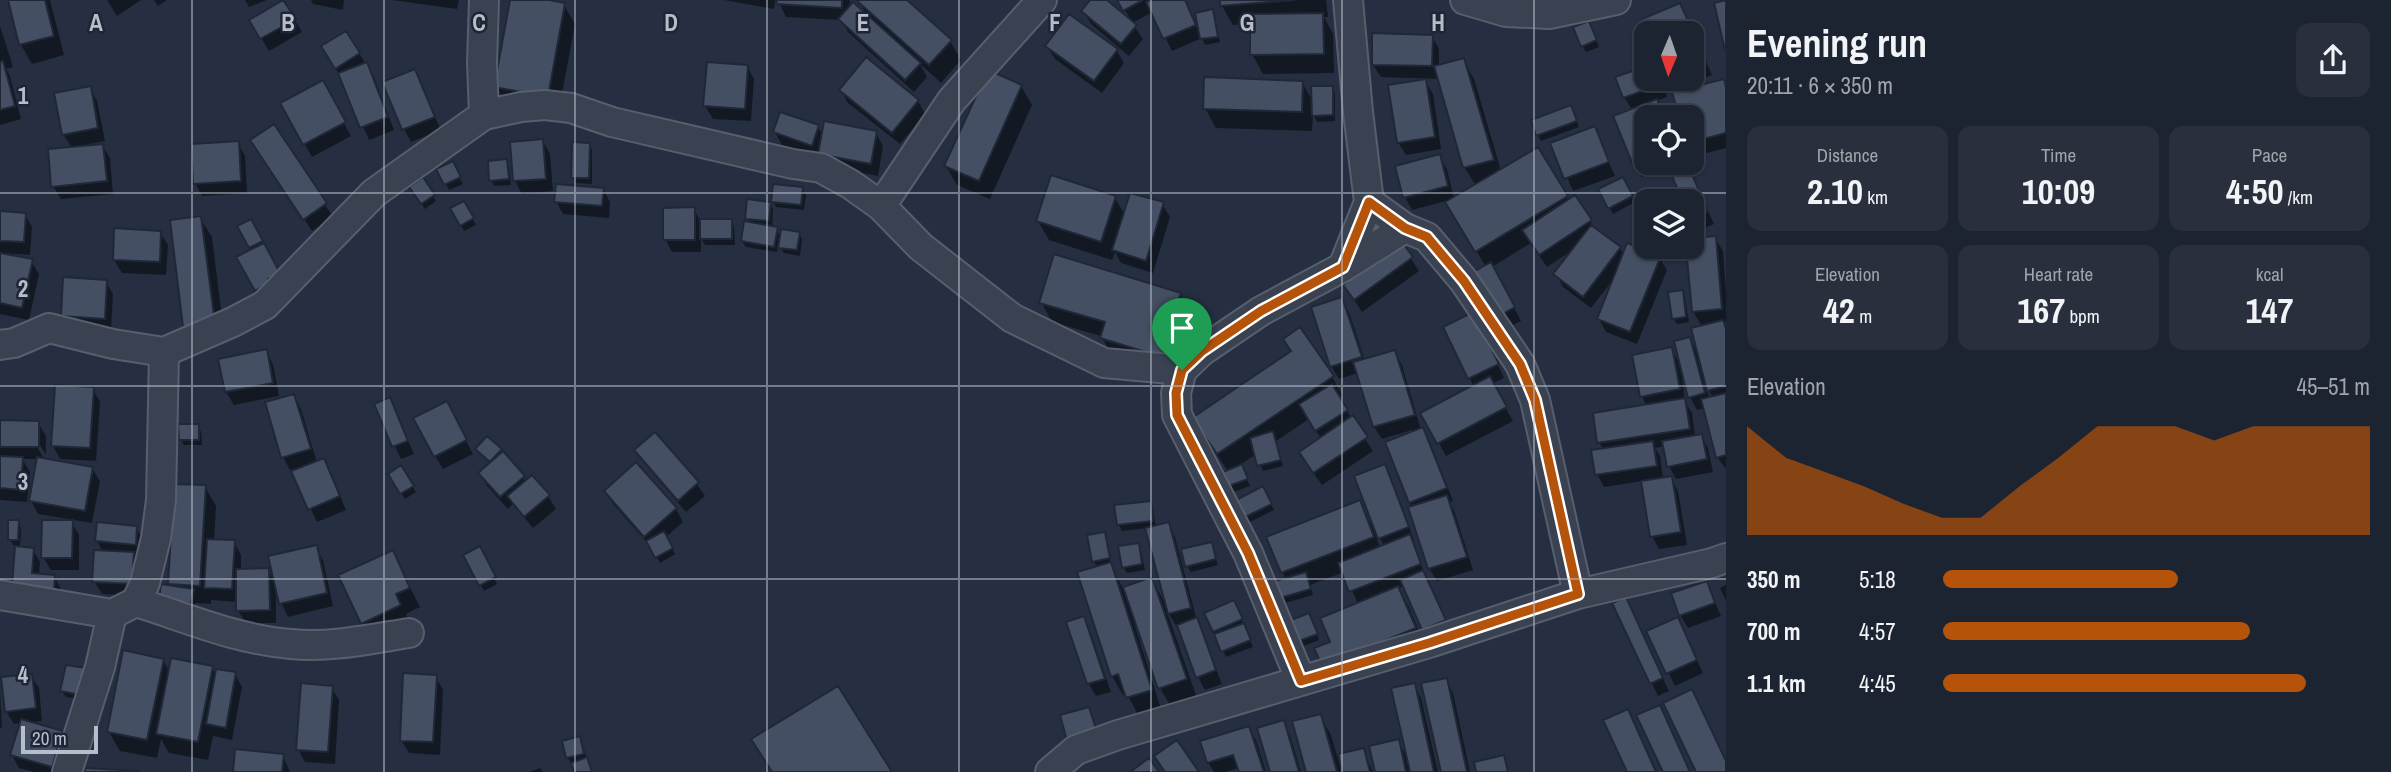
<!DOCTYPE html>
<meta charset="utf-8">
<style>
:root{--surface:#1c2331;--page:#292f3d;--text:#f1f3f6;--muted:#a0a4ab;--line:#3a404d;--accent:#b45309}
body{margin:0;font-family:"Archivo Narrow",sans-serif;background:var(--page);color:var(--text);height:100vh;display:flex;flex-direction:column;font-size:26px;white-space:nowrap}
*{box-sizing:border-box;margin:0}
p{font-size:23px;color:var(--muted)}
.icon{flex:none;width:38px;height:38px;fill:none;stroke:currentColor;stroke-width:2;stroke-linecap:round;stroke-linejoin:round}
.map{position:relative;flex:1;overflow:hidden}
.drawer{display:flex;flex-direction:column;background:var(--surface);width:665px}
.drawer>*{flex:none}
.needle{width:46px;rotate:182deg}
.tools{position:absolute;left:1634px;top:21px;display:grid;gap:14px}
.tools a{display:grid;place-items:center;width:70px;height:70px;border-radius:14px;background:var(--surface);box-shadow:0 2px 5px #0004,0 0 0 2px var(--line);font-size:35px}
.scale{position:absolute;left:21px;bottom:18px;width:77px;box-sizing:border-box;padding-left:7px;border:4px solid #b6bdcb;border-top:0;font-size:19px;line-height:24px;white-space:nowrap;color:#b6bdcb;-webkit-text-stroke:5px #1e2636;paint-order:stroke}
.pin{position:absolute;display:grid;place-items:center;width:60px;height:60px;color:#fff;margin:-72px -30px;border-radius:50% 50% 50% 0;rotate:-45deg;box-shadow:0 0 7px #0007}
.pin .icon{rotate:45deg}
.round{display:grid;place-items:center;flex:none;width:74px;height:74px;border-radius:14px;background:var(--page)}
.overview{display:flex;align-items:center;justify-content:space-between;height:119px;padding:0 21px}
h1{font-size:38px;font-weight:700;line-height:52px}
.figures{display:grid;grid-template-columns:repeat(3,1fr);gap:10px;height:119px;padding:7px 21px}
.figures div{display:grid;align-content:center;border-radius:14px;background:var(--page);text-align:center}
.figures b{font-size:35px;font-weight:700}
.figures small{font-size:19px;font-weight:400}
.figures p{font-size:19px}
.chart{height:196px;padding:14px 21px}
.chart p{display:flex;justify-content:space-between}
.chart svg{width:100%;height:126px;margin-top:7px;fill:var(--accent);opacity:.7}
ul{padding:0 21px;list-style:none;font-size:23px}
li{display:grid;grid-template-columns:112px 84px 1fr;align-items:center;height:52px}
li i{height:18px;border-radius:9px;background:var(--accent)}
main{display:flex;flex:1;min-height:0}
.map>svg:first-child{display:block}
</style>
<main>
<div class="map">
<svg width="1726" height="772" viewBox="0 0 1726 772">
<rect width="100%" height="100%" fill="#252f41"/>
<path fill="#0007" fill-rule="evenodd" d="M9,0H50L64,55L32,64L21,45Z
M107,0H141L117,16Z
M154,0H167L158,6Z
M245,0H267L249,7Z
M311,0H344L343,10L313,4Z
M392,0H459L457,9Z
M512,0H539L564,5L575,24L558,115L507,106L496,87Z
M724,0H775L774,9Z
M778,0H850L849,10L868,17L858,0H904L950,41L961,60L941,83L920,64L927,77L914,92L848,32L841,20L786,17Z
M1093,0H1105L1132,22L1119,0H1184L1199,33L1212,11L1215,17L1220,42L1205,45L1202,38L1172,51L1153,12L1132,23L1143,39L1129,56L1091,24L1083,11Z
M1222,0H1326L1328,17H1324L1333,34L1334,73L1263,74L1252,54V23L1233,25L1222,6Z
M284,2L302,32L269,51L251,20Z
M1686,18L1712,75L1677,89L1671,79H1692V33H1650L1644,20Z
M0,26L13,67L6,69L10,76L21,119L0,125Z
M1591,29L1599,47L1586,52L1583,46Z
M346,33L374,77L394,130L369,140L343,81L323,47Z
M1432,36L1439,49V67L1463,60L1474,79L1501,171L1537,149L1569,201L1575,197L1596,231L1620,248L1624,256L1659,257L1667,270L1637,344L1606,332L1599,319L1613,280L1591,308L1563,287L1556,274L1573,250L1547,267L1531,243L1492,267L1521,321L1507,328L1486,267L1446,201L1412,210L1405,197L1439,156L1447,169L1454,199L1476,186L1465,168L1439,79L1381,77L1373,65Z
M1047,46L1117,51L1124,63L1102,93L1055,59Z
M747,66L754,79L751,121L713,119L705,106Z
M414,71L441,130L411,142L404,129Z
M1647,79H1661L1667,97L1656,101L1665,117H1647V163H1686L1714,224L1692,234V201H1658L1681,191L1670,166L1642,177L1634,165L1632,110L1624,97Z
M1425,81L1433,94L1441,149L1406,155L1398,142Z
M1723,81L1726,86V148L1695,156L1692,152V117H1681L1675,93Z
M1302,82L1313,102L1332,88L1335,94V121L1317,122L1313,114L1312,131L1216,128L1205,108Z
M322,83L351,136L312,157L283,104Z
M1021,86L1032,105L990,199L957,185L946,166Z
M90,88L97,101L105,141L89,144L90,147L102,145L110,158L113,194L61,199L53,186L72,148L63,134Z
M841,90L918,101L925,114L900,144L848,103Z
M1574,113L1579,127L1541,141L1538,135Z
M274,127L333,217L312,231L260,153Z
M818,127L823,136L876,133L883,146L878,176L827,166L819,158L782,145L775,132Z
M1594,128L1615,176L1573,191L1553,144Z
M543,141L550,154L553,191L522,194L515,181L512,144Z
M238,143L245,156L247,193L202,196L195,183Z
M589,144L592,150V184L576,183L573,177Z
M506,161L509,167L511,185L495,186L491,181Z
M452,163L463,184L449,190L439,170Z
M1622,179L1635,202L1613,214L1600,190Z
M423,180L436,201L425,209L411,187Z
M603,189L610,202L609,218L563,214L556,201Z
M802,189L806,195L804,210L776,207L773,201Z
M1115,198L1125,215L1162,204L1170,217L1153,273L1121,263L1115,252L1112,260L1049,240L1038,221Z
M464,203L476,225L464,231L452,209Z
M770,203L773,209L772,228L776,229L782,238L799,233L802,239L800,256L784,253L778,244L777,252L746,247L742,241L750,224L747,218Z
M694,209L700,221L731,220L734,226L735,245H705L701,238V252H672L665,239Z
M0,213L25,214L32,227L30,255L4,253V255L31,261L39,274L29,320L0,314Z
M200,218L212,237L225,342L195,346L184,326Z
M250,221L286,286L264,303L239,258L252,251L239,227Z
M160,233L168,245L166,275L122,273L114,260Z
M1715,238L1723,251L1726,292V322H1723L1726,327V469L1717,457L1705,408L1697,410L1690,397L1685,377H1682L1685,402L1692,413L1695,436H1701L1708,448L1713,472L1676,479L1669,466L1665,446L1655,448L1660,456L1663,479L1671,478L1678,491L1687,545L1659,549L1652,536L1643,481L1604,487L1597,474L1604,450L1599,442L1647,406L1642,397L1671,348L1680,364L1690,339L1698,354L1702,327L1693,311L1688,247ZM1707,387L1713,398L1709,399Z
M1402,245L1419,271L1362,312L1345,286Z
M106,282L113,294L111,331L70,328L62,316Z
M1682,292L1685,298L1689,322L1677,324L1673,318Z
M1180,294L1191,313L1172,375L1113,357L1101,336L1052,322L1041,302Z
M1341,299L1349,312L1365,361L1394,352L1402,365L1421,430L1430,442L1453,501L1449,502L1454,510L1473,570L1437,581L1429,568L1410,502L1412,430L1382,439L1374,427L1358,373L1339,379L1331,366Z
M1445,327H1480L1504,378L1492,384L1513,421L1446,456L1423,414L1474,387Z
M1300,330L1332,377L1343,396L1339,399L1373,451L1322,485L1308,465L1321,439L1309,419L1276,441L1283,466L1263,471L1256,454L1240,465L1250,486L1234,492L1225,473L1228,471L1205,437L1293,352Z
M266,351L273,364L279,396L234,405L226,392Z
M93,389L100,402L96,461L60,459L53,446Z
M294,396L301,409L317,463L330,473L346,510L317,522L292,469L290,470L283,457Z
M389,399L414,454L401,459L376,405Z
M453,416L473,454L443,469L435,456Z
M0,422L38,423L46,436V455L36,439L33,440L45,460L92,468L100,481L92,523L38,514L31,501L38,459H22L30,472L27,502L0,500Z
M198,426L201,432L202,445H184L180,439Z
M655,435L697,484L705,496L686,512L644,463L636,451Z
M477,449L500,450L526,482L548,496L556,509L533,528L513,504L508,509L487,486L480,473L491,464Z
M1384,467L1391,479L1414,540L1412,541L1426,578L1451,634L1431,642L1405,586L1398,588L1409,607L1426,648L1332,642L1358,604L1344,572L1310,585L1313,595L1285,603L1282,597L1286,580L1268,538L1359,503L1372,526L1374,525ZM1378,535L1384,546L1380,548L1376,536Z
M401,468L416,492L405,499L390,474Z
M205,487L216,506L214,541L234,542L241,555V570H268L274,581L316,547L323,560L333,606L288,617L276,591V623H246L238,611V602L211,600V604L195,603L194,610L164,605L171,587L169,583Z
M1262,488L1274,510L1250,522L1238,500Z
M606,491L676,509L683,522L666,537L675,554L660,563L651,547L613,504Z
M1150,503L1153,509L1156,527L1168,524L1175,537L1197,621L1222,684L1205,690L1198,677L1179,626L1177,627L1169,614L1168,615L1197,698L1171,707L1160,688L1138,624L1135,626L1161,709L1139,717L1127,694L1123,695L1112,676L1097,568L1094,561L1104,534L1107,540L1111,565L1123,589L1151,579L1166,604L1147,528L1122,531L1119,525Z
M71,521L79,535V570H51L43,557Z
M18,522L21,528L20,549L33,550L40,562L39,575L54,576L61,589V602L14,586L17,545H13L10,539Z
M136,528L144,541L142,558L135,557L140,566L139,596L102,594L94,581L103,552L97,541Z
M1211,544L1218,565L1191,572L1187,566Z
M1138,545L1141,551L1145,570L1127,573L1123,567Z
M479,549L497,584L484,591L465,556Z
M392,552L420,607L406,614L411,625L373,642L362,623Z
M1706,583L1721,616L1688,628L1680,615Z
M1726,585V601L1720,588Z
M1625,599L1669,691L1658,696L1614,604Z
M1236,608L1253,647L1226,657L1206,614Z
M1083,618L1090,631L1111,692L1096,696L1089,684L1068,623Z
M1312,621L1319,640L1304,646L1301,640Z
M1649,632H1684L1703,673L1675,686Z
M163,660L170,673L212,668L216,676L235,674L242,687L232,740L213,736L208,760L169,753L161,739L157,758L120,751L109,732Z
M67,667L84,700L66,697L62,691Z
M31,676L39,688L42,721L27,723L62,733L69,746L61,772H34L19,768L12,755L21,723L14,724L6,711Z
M436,677L443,690L440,755L409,753L401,740Z
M1446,680L1453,693L1470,772H1443Z
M1414,685L1421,698L1438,772H1377L1398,741L1408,759Z
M332,688L339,700L335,764L305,762L298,749Z
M0,691L2,728H0Z
M1627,711L1638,730L1657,772H1629Z
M1320,716L1331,735L1337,756L1363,750L1373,772H1307Z
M1283,722L1290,735L1301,772H1272Z
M1248,728L1256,740L1266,772H1240L1239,768L1225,772H1214L1208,762Z
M579,738L582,744L592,772H576L568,758L564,742Z
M283,756L290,772H235Z
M540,768L543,772H529Z"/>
<path fill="#444f63" stroke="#202838" stroke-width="2" d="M8,0H45L54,36L19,45Z
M283,0L296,19L260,39L249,20Z
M510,0H549L565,3L548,97L494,87Z
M777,0H842V8L776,4Z
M856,0H907L952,40L929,65Z
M1090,0H1107L1137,25L1121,44L1081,11Z
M1117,0H1143L1123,11Z
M1150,0H1185L1196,25L1163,39L1146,2Z
M1220,0H1295L1220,6Z
M1726,0V50H1725L1714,3Z
M853,2L921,63L905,80L838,19Z
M1680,3L1706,61L1692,67V33H1648L1642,19Z
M1213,9L1218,37L1200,39L1195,13Z
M1323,13L1324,54L1250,55V14Z
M1069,14L1118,49L1094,81L1045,46Z
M1589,21L1597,40L1581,47L1573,27Z
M346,31L360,53L335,69L321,46Z
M1372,33L1433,35L1432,66L1372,65Z
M866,57L919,100L892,133L839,90Z
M1464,58L1494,160L1463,168L1434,66Z
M3,61L15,106L0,110V62Z
M367,62L388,117L360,128L338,73Z
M707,62L748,65L745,109L703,106Z
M1647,66V79H1660L1662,84L1623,98L1615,77Z
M415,69L435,117L402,130L382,82Z
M988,70L1022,85L979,181L944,166Z
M1204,77L1303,81L1302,112L1203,109Z
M1426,79L1435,137L1397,143L1388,85Z
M1724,79L1726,87V133L1692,142V117H1679L1672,92Z
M323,80L346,122L303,145L280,103Z
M91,86L98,128L62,135L54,93Z
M1311,86H1333V115L1312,116Z
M1657,99L1664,117H1647V160L1633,165L1613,116Z
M1571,105L1577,121L1536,136L1531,120Z
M780,112L819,125L812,146L773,132Z
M824,121L877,131L871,164L818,154Z
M274,124L327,203L303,220L250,140Z
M1595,126L1609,162L1564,179L1550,143Z
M543,139L546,179L513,181L510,142Z
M239,141L241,181L193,184L191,144Z
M572,142L590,143L589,178H571Z
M103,144L107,181L51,187L48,149Z
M1538,147L1568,196L1475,252L1445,202Z
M1440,154L1448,186L1403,198L1395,166Z
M507,159L509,179L489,181L488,161Z
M453,161L461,177L444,185L436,169Z
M1673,163H1687L1708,211L1692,218V201H1656L1678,190L1667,165Z
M1051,175L1116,196L1101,242L1036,221Z
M423,177L435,195L421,204L409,187Z
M1623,177L1633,196L1608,209L1598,189Z
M556,184L604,188L602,206L554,202Z
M773,184L803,187L801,205L771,202Z
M1130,193L1164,202L1146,261L1112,250Z
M1575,195L1592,220L1539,255L1522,230Z
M747,199L771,202L769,221L745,219Z
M464,201L474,218L460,226L450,208Z
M695,207V240H663V208Z
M0,211L26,213L24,242L0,241Z
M201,216L215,323L183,327L170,220Z
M251,219L263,241L249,248L237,226Z
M700,219H732V239H700Z
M744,221L778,227L774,247L741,241Z
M1591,225L1621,247L1583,297L1553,274Z
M114,228L161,231L160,262L113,260Z
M781,229L800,232L797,250L778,248Z
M1716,236L1722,309L1692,312L1686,247H1692V238Z
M1402,242L1413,257L1354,300L1343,285Z
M264,243L280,273L268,279L270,283L255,291L236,257Z
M1627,243L1661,256L1630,332L1597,319Z
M0,253L33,259L22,308L0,303Z
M1054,254L1181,293L1162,357L1100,338L1105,322L1039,303Z
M1491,262L1515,307L1499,316L1475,271Z
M63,277L107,280L105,319L61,316Z
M1683,290L1686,317L1672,319L1668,292Z
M1342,297L1362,357L1330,367L1311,307Z
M1473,312L1499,364L1468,379L1443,327Z
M1723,320L1726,329V386L1707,391L1691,328Z
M1300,327L1334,376L1217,454L1192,418L1291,351L1283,339Z
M1690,337L1705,393L1688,398L1674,341Z
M1672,347L1680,389L1640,397L1632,355Z
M267,349L273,383L225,392L218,359Z
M1395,350L1415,415L1373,427L1353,362Z
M1490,376L1507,407L1437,444L1420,413Z
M1332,384L1348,410L1315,431L1299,404Z
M55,385L94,387L90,448L51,446Z
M1726,393V455L1716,458L1701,399Z
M294,394L311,449L281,458L265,402Z
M390,397L408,441L392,447L374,404Z
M1685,398L1690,429L1597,443L1593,413Z
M447,401L467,440L434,457L413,418Z
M1353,415L1368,437L1313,473L1299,452Z
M0,420L39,421V447H0Z
M178,424H199V440H179Z
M1423,427L1447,488L1409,503L1385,442Z
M1273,431L1281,460L1257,466L1250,438Z
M655,432L699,482L678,501L634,450Z
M1702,434L1707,459L1667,467L1662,441Z
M487,436L502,449L490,462L475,449Z
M1653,441L1657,466L1595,475L1591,450Z
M503,451L525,476L500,497L478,473Z
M0,456L23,457L21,490L0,488Z
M37,457L93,467L85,511L29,501Z
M324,458L340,496L308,510L291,471Z
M636,462L677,508L644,537L604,491Z
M1242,464L1248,479L1229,486L1223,472Z
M1385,464L1409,527L1378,539L1354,476Z
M401,465L414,486L400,494L388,474Z
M532,475L550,495L524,517L507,496Z
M1672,476L1681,532L1650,537L1641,481Z
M174,484L206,485L200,586L168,584Z
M1263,486L1272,504L1245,517L1236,500Z
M1447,495L1467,557L1428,569L1408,507Z
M1360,500L1374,537L1281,573L1266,537Z
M1151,501L1153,521L1117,525L1114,505Z
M8,520H19L18,540H8Z
M42,520H73L72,558H41Z
M97,522L137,526L136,545L95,541Z
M1169,522L1191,608L1168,614L1145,528Z
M664,531L673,548L655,558L646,541Z
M1105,532L1110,558L1092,562L1087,535Z
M1410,534L1421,564L1349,592L1338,563Z
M207,539L235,540L232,589L204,588Z
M1212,542L1216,559L1185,567L1181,549Z
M1139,543L1142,564L1122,568L1118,546Z
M317,545L327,593L279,604L268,556Z
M15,546L34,548L32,573L55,575L54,590L12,586Z
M480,546L496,577L479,586L463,555Z
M94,550L134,552L132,584L92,582Z
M393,550L410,588L396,594L401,605L361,624L338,575Z
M1111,562L1152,690L1126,698L1118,674L1111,677L1077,572Z
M269,568L270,610L236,611V569Z
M1423,570L1446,620L1422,630L1400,580Z
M1306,572L1311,589L1280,598L1275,581Z
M1152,577L1187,679L1158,689L1123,587Z
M1707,581L1715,603L1679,616L1671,593Z
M161,584L194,589L191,604L159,599Z
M1398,586L1416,628L1322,666L1314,648L1330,642L1320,618Z
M1626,597L1663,678L1650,684L1612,603Z
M1234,600L1243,619L1213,632L1204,613Z
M1309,613L1318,634L1299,641L1291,620Z
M1084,616L1105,679L1087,684L1066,622Z
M1197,617L1216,670L1196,678L1177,625Z
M1678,617L1697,660L1666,674L1646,631Z
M1244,623L1251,640L1221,652L1214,634Z
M123,650L164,659L147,740L107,732Z
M171,658L213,666L198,742L156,734Z
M66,665L86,668L81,695L60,691Z
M216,669L236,672L226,728L206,724Z
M403,673L437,675L433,742L400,741Z
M32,674L36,708L5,712L1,677Z
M1447,678L1467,772H1441L1421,683Z
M301,683L333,686L328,752L296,750Z
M1415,683L1434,772H1410L1391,688Z
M838,686L892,772H772L751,739Z
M1692,689L1726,761V772H1696L1663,703Z
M1660,705L1690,772H1663L1636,715Z
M1089,707L1097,732L1067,741L1060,715Z
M1628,709L1656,772H1627L1603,720Z
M1321,714L1337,772H1306L1292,721Z
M21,719L63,731L52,767L10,755Z
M1284,720L1299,772H1270L1257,728Z
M1249,726L1264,772H1239L1233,755L1207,763L1200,741Z
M580,736L584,754L566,758L562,741Z
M1399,739L1406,772H1375L1369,746Z
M1177,740L1199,772H1165L1154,756Z
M1364,748L1370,772H1342L1338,754Z
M235,749L284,754L282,772H233Z
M1504,755L1508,772H1476L1474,762Z
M587,757L592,772H574L571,763Z
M1149,758L1159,772H1130Z
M85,768L139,771V772H85Z"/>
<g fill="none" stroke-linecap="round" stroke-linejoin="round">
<defs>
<path id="street" d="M484,0L482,63L484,115
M1465,0L1506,12L1549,14L1616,0
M1369,202L1405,228L1427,237L1464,281L1520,364L1535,400L1578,594
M881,206L952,100L1042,0
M1343,267L1369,202L1358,112L1348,0
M0,345L14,343L49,328L113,344L164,352L233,322L265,305L374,193L484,115L521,107L545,105L571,108L612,122L793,164L821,168L850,184L881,206L921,247L1012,318L1104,363L1182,370
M0,595L112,614L136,602L145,583L156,538L161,500L164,352
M136,602C187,618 238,640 291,644C330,648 371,639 409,633
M1301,681L1248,553L1177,415L1176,393L1182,370L1202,351L1261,311L1343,267L1405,228
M67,772L100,667L112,614
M1050,772L1076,750L1118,735L1429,643L1578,594L1712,563L1726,558"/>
</defs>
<use href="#street" stroke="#575f6e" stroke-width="32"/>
<use href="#street" stroke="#3a4251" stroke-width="28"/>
</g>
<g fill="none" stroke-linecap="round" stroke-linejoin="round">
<defs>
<path id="route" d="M1369,202L1405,228L1427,237L1464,281L1520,364L1535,400L1578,594L1429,643L1301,681L1248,553L1177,415L1176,393L1182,370L1202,351L1261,311L1343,267Z"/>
</defs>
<use href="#route" stroke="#fff" stroke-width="14"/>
<use href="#route" stroke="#b45309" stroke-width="9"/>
</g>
<path fill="none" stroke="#b6bdcb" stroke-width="2" stroke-opacity="0.55" d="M192,0V772M384,0V772M575,0V772M767,0V772M959,0V772M1151,0V772M1342,0V772M1534,0V772M0,193H1726M0,386H1726M0,579H1726"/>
<g font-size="23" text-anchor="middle" font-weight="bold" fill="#b6bdcb" stroke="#1e2636" stroke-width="5" stroke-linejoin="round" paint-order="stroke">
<text x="96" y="31">A</text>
<text x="288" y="31">B</text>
<text x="479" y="31">C</text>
<text x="671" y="31">D</text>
<text x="863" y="31">E</text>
<text x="1055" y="31">F</text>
<text x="1247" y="31">G</text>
<text x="1438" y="31">H</text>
<text x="23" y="104">1</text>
<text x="23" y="297">2</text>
<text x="23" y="490">3</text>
<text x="23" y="683">4</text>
</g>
</svg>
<div class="tools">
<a><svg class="needle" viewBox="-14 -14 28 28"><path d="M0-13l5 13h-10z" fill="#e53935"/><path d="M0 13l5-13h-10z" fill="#a0a4ab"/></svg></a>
<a><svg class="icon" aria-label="locate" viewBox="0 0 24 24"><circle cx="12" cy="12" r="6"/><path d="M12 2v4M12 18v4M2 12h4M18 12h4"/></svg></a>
<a><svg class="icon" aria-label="layers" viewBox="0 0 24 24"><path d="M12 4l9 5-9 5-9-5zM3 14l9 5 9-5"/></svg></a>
</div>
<div class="scale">20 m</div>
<div class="pin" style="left:1182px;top:370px;background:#1e9e55"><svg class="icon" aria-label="arrive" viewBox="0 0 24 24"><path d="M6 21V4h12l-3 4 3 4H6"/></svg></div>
</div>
<section class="drawer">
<div class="overview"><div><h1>Evening run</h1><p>20:11 · 6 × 350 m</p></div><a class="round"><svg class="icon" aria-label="share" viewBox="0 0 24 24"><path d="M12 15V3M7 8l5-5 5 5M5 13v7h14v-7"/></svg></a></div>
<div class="figures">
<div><p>Distance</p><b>2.10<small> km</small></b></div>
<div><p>Time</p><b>10:09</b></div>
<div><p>Pace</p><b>4:50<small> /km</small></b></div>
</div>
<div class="figures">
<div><p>Elevation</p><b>42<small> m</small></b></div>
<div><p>Heart rate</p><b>167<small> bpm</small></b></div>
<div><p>kcal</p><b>147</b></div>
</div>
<div class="chart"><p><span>Elevation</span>45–51 m</p>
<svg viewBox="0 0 160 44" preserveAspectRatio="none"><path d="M0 44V6L10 17L20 22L30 27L40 33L50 38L60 38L70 27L80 17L90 6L100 6L110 6L120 11L130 6L140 6L150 6L160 6V44z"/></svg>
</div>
<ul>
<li><b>350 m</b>5:18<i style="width:55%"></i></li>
<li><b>700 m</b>4:57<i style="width:72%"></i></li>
<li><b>1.1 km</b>4:45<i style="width:85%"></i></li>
</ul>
</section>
</main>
